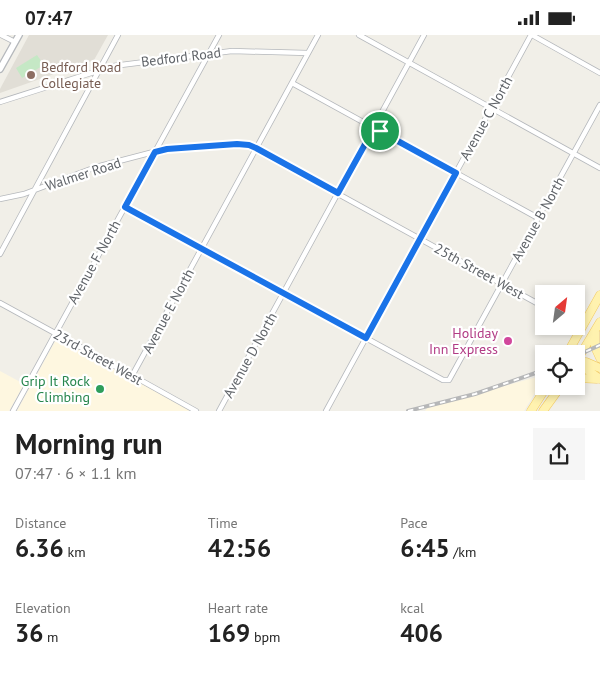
<!DOCTYPE html>
<meta charset="utf-8">
<style>
:root{--surface:#fff;--page:#f6f6f6;--text:#222;--muted:#767676}
body{margin:0;font-family:"PT Sans",sans-serif;background:var(--page);color:var(--text);height:100vh;display:flex;flex-direction:column;font-size:19px;white-space:nowrap}
*{box-sizing:border-box;margin:0}
p{font-size:16px;color:var(--muted)}
.icon{flex:none;width:28px;height:28px;fill:none;stroke:currentColor;stroke-width:2;stroke-linecap:round;stroke-linejoin:round}
.map{position:relative;height:376px;overflow:hidden}
.panel{display:flex;flex-direction:column;background:var(--surface);flex:1}
.panel>*{flex:none}
.needle{width:32px;rotate:29deg}
.controls{position:absolute;left:535px;top:250px;display:grid;gap:10px}
.controls a{display:grid;place-items:center;width:50px;height:50px;border-radius:0px;background:var(--surface);box-shadow:0 2px 8px #0003;font-size:25px}
.pin{position:absolute;display:grid;place-items:center;width:42px;height:42px;color:#fff;margin:-21px;border:2px solid #fff;border-radius:50%;box-shadow:0 1px 5px #0007}
.round{display:grid;place-items:center;flex:none;width:52px;height:52px;border-radius:0px;background:var(--page)}
.overview{display:flex;align-items:center;justify-content:space-between;height:85px;padding:0 15px}
h1{font-size:28px;font-weight:700;line-height:38px}
.metrics{display:grid;grid-template-columns:repeat(3,1fr);gap:8px;height:85px;padding:5px 15px}
.metrics div{display:grid;align-content:center}
.metrics b{font-size:25px;font-weight:700}
.metrics small{font-size:14px;font-weight:400}
.metrics p{font-size:14px}
.status{display:flex;justify-content:space-between;align-items:center;height:35px;padding:0 25px;background:var(--surface);direction:ltr}
.status svg{height:14px;fill:currentColor}
.map>svg:first-child{display:block}
</style>
<div class="status"><b>07:47</b><svg viewBox="0 0 49 12"><path d="M0 12V9h3v3zM5 12V6h3v6zM10 12V3h3v9zM15 12V0h3v12zM26 1h20v11H26zM47 4h2v5h-2z"/></svg></div>
<div class="map">
<svg width="600" height="376" viewBox="0 0 600 376">
<rect width="100%" height="100%" fill="#f1efe8"/>
<path fill="#fef7e0" d="M57,303L192,376H17Z
M0,336L24,349L9,376H0Z
M544,340V343L524,376H425L428,372Z"/>
<path fill="#e1ded6" d="M29,0H108L94,25L0,58V54Z"/>
<path fill="#c5e8c5" d="M37,20L44,30L22,43L16,33Z"/>
<g fill="none" stroke-linecap="round" stroke-linejoin="round">
<defs>
<path id="minor" d="M1,0L15,7
M359,0L600,133
M532,0L600,38
M292,48L538,183
M0,67L113,31L232,16L308,18
M0,164L24,159L96,132L161,115L237,109L249,110L544,272
M125,172L443,345H449L600,70
M0,219L118,0
M0,268L106,326L107,329L117,332L196,376
M132,341L318,0
M13,376L219,0
M219,376L424,0
M326,376L531,0"/>
<path id="tertiary" d="M0,34L19,0"/>
<path id="primary" d="M595,297V312L600,323
M567,319L600,260
M576,327L600,287
M576,327L600,344
M576,327H586L600,333
M576,343L597,344
M531,376L547,351
M543,376L561,351"/>
</defs>
<use href="#minor" stroke="#b5b8bc" stroke-width="6"/>
<use href="#tertiary" stroke="#b5b8bc" stroke-width="8"/>
<use href="#primary" stroke="#f2c960" stroke-width="9"/>
<use href="#minor" stroke="#fff" stroke-width="4.5"/>
<use href="#tertiary" stroke="#fff" stroke-width="5.5"/>
<use href="#primary" stroke="#fff2af" stroke-width="8"/>
<defs>
<path id="rail" d="M576,321L600,310
M408,376L475,359L544,335"/>
</defs>
<use href="#rail" stroke="#b6b7b8" stroke-width="4"/>
<use href="#rail" stroke="#fff" stroke-width="2" stroke-dasharray="5.5" stroke-linecap="butt"/>
</g>
<g fill="none" stroke-linecap="round" stroke-linejoin="round">
<defs>
<path id="route" d="M374,93L456,138L366,303L125,172L155,117L167,114L237,109L249,110L256,113L338,158Z"/>
</defs>
<use href="#route" stroke="#fff" stroke-width="10"/>
<use href="#route" stroke="#1a73e8" stroke-width="6"/>
</g>
<circle fill="#8d6e63" stroke="#fff" stroke-width="2" cx="31" cy="40" r="5"/>
<circle fill="#d1479c" stroke="#fff" stroke-width="2" cx="508" cy="306" r="5"/>
<circle fill="#2e9e5b" stroke="#fff" stroke-width="2" cx="100" cy="354" r="5"/>
<g text-anchor="middle" dominant-baseline="central" stroke-width="4.5" stroke-linejoin="round" paint-order="stroke">
<g font-size="14" fill="#5f6368" stroke="#fff">
<text transform="translate(181 22) rotate(-7)">Bedford Road</text>
<text transform="translate(486 83) rotate(-61)">Avenue C North</text>
<text transform="translate(83 139) rotate(-18)">Walmer Road</text>
<text transform="translate(538 184) rotate(-61)">Avenue B North</text>
<text transform="translate(94 227) rotate(-61)">Avenue F North</text>
<text transform="translate(479 236) rotate(29)">25th Street West</text>
<text transform="translate(168 276) rotate(-62)">Avenue E North</text>
<text transform="translate(250 320) rotate(-61)">Avenue D North</text>
<text transform="translate(98 322) rotate(29)">23rd Street West</text>
</g>
<g font-size="14" fill="#785e54" stroke="#fff" text-anchor="start">
<text x="41" y="32">Bedford Road<tspan x="41" dy="16">Collegiate</tspan></text>
</g>
<g font-size="14" fill="#b23c85" stroke="#fff" text-anchor="end">
<text x="498" y="298">Holiday<tspan x="498" dy="16">Inn Express</tspan></text>
</g>
<g font-size="14" fill="#27864d" stroke="#fff" text-anchor="end">
<text x="90" y="346">Grip It Rock<tspan x="90" dy="16">Climbing</tspan></text>
</g>
</g>
</svg>
<div class="controls">
<a><svg class="needle" viewBox="-14 -14 28 28"><path d="M0-13l5 13h-10z" fill="#e53935"/><path d="M0 13l5-13h-10z" fill="#767676"/></svg></a>
<a><svg class="icon" aria-label="locate" viewBox="0 0 24 24"><circle cx="12" cy="12" r="6"/><path d="M12 2v4M12 18v4M2 12h4M18 12h4"/></svg></a>
</div>
<div class="pin" style="left:380px;top:96px;background:#1e9e55"><svg class="icon" aria-label="arrive" viewBox="0 0 24 24"><path d="M6 21V4h12l-3 4 3 4H6"/></svg></div>
</div>
<section class="panel">
<div class="overview"><div><h1>Morning run</h1><p>07:47 · 6 × 1.1 km</p></div><a class="round"><svg class="icon" aria-label="share" viewBox="0 0 24 24"><path d="M12 15V3M7 8l5-5 5 5M5 13v7h14v-7"/></svg></a></div>
<div class="metrics">
<div><p>Distance</p><b>6.36<small> km</small></b></div>
<div><p>Time</p><b>42:56</b></div>
<div><p>Pace</p><b>6:45<small> /km</small></b></div>
</div>
<div class="metrics">
<div><p>Elevation</p><b>36<small> m</small></b></div>
<div><p>Heart rate</p><b>169<small> bpm</small></b></div>
<div><p>kcal</p><b>406</b></div>
</div>
</section>
